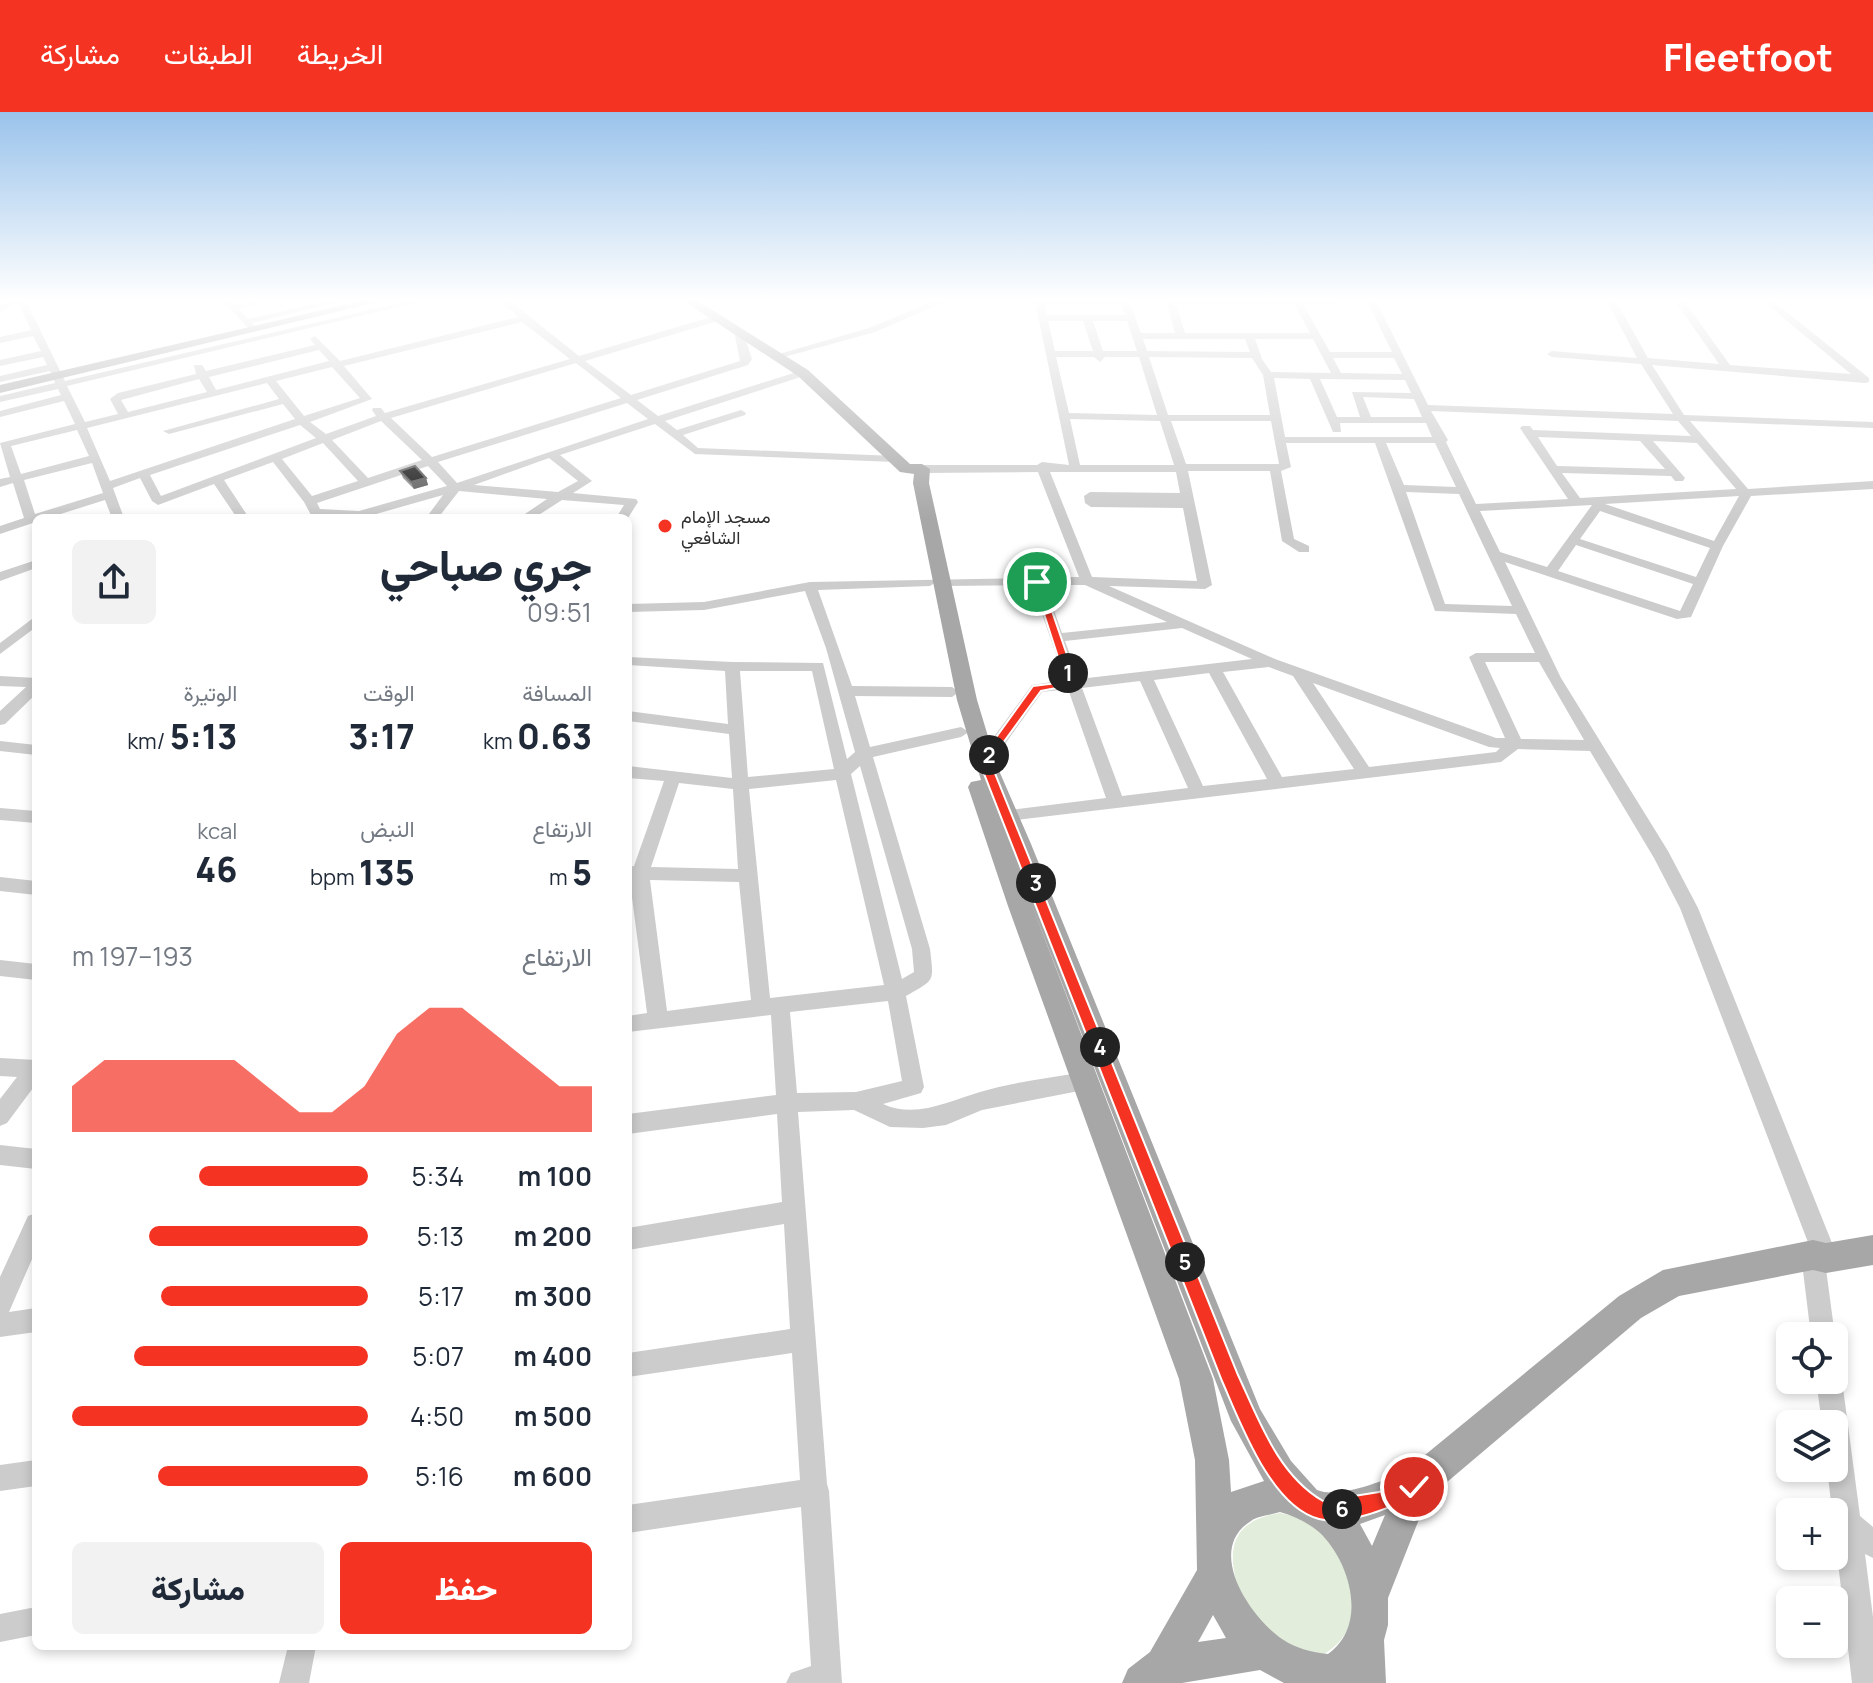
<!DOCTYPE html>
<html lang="ar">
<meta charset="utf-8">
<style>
:root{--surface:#fff;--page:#f2f2f3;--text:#1f2937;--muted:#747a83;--accent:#f43323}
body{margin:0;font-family:Manrope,Vazirmatn,sans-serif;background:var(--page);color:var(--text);direction:rtl;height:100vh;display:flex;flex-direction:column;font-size:30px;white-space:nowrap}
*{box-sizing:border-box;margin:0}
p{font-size:26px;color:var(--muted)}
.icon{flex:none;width:44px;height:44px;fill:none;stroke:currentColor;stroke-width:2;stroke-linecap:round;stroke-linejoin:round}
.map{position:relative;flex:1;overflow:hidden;direction:ltr}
.panel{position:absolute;left:32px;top:402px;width:600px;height:1136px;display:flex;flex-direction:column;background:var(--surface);border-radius:12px;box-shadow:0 4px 12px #0003;direction:rtl}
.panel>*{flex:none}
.tools{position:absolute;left:1776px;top:1210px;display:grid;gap:16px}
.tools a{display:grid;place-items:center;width:72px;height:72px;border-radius:12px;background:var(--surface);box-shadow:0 4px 12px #0003;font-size:40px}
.pin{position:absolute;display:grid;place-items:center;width:68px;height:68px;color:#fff;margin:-34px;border:4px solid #fff;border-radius:50%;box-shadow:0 2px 8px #0007}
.km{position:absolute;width:40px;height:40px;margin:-20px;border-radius:50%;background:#222;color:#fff;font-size:22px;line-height:40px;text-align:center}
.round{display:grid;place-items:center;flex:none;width:84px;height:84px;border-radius:12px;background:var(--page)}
.overview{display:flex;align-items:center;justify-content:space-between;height:136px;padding:0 40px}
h1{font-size:44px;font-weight:800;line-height:60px}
.figures{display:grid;grid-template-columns:repeat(3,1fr);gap:12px;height:136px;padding:8px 40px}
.figures div{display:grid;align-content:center}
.figures b{font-size:34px;font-weight:800}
.figures small{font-size:22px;font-weight:400}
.figures p{font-size:22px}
.chart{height:224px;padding:16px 40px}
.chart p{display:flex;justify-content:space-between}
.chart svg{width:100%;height:144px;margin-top:8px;fill:var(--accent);opacity:.7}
.cta{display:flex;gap:16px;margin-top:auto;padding:16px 40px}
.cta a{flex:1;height:92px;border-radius:12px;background:var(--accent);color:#fff;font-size:32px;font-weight:800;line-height:92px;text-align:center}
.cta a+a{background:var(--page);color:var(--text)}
ul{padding:0 40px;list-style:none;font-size:26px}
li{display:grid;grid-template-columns:128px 96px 1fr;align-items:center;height:60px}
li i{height:20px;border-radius:10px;background:var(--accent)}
header{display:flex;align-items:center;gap:48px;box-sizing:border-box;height:112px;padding:0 40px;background:var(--accent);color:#fff}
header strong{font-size:38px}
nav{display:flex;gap:44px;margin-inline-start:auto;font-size:28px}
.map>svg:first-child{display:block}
</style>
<header>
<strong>Fleetfoot</strong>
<nav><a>الخريطة</a><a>الطبقات</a><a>مشاركة</a></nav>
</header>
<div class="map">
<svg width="1873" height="1571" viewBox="0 0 1873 1571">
<rect width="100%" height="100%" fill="#fff"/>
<path fill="#e2eddc" d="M1280,1401C1294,1404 1310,1407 1320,1417C1358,1456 1373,1521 1315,1547L1254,1521C1238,1474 1205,1413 1280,1401Z"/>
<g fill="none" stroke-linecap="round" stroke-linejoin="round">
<path fill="#ccc" fill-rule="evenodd" d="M8,189H26L65,269L408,189H423L67,274L85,310L118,302L110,287L118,281L196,262L194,253H202L206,259L315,233L310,227L315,224L340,249L518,205L501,189H510L579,244L718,203L721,204V208L585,249L631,283L740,249L734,219L742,217L752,247L748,253L637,288L658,304L803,258L807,259V263L665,309L677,318L741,298L746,301L745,303L683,323L698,336L895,344L901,347L895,350L695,342L655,312L560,343L592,369L573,381L636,387L638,390L628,406H616L624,393L562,388L534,406H519L547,387L459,379L438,406H426L443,383L362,406L315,404L311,403L304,390L273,350L224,368L249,406H237L214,372L158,393L152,389L140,366L113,376L124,406H112L105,388L48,406H36V410L0,422V414L24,406L13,371L0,375V367L10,365L0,331L75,312L64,289L0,305V299L61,283L58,277L0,290V284L55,271L50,259L0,270V264L47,253L43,245L0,254V248L41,239L33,224L0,231V225L31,218L18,190L0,200V193ZM522,210L570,247L385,301L381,296H373L372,298L376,304L326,322L310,310L372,287L344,254ZM319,238L329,249L216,278L209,265ZM576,251L621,286L432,345L391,306ZM332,255L360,286L304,304L276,269ZM199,267L207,280L128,300L121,288ZM267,271L279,287L163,319L169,322L283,292L295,307L110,369L87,316ZM627,291L648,307L457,371L438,350ZM381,309L422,348L368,366L332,328ZM300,313L316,326L161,384L150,363ZM77,318L89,344L21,362L11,334ZM323,331L358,369L312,384L282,347ZM549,346L578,369L558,380L474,373ZM92,351L103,381L35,402L24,368ZM428,354L447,374L359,399L320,397L317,391Z
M223,189H232L235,192L266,189L239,197L248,207L327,189H342L252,211L255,215L250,218Z
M934,189H946L875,220L777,247L772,244L869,216Z
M1035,189H1129L1141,221H1175L1166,189H1341L1337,192H1303L1330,240H1392L1367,189H1376L1428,293L1673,302L1641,252L1552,245L1547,242L1552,239L1637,246L1607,189H1616L1648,246L1719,252L1675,189H1684L1730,253L1851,262L1763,189H1773L1869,266V270L1865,271L1652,253L1684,303L1873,310V316L1690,309L1748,377L1873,369V377L1751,384L1723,434L1691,505L1677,507L1505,450L1561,566L1668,739L1698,796L1838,1146L1834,1154L1826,1157L1835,1224L1834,1227V1224H1811L1801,1143L1805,1135L1809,1133L1680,796L1654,746L1590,639L1518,637L1501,650L1008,709L1002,707L1000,703L1002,699L1106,686L1068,577L1042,580L990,653L984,654L976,649L1032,573L1065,568L1032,473L943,474L936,470L930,474L818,478L852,574L952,575L959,580L952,585L855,584L870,635L961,615L969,620L961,625L873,645L930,837C934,871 935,867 906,884L924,975L921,981L883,992C916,1007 949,989 980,980C1013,970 1050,966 1084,960L1091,963L1094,969L1091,975L1084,978L982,998L946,1013L923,1016L890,1015L854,998L798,1000L827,1372L829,1379L842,1571H786L791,1561L811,1554L801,1395L628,1421V1393L800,1368L792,1241L628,1265V1241L790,1217L784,1112L628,1138V1116L782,1090L777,1002L628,1022V1002L776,983L771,903L628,920V904L647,901L628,755L634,754L664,669L628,666V654L732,666L729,622L628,609V599L728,612L725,559L628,553V545L732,550L823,551L847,647L855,640L826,536L805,479L704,498L628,500V492L704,490L810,470L1079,465L1038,360L922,361L916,357L922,353H1037L1042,350L1069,353ZM1044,192H1121L1125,203H1047ZM1176,192H1294L1310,221H1185ZM1048,209H1083L1093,239H1055ZM1093,209H1127L1137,239H1103ZM1143,227H1245L1250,240L1147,239ZM1255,227H1313L1331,261L1271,260L1262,247ZM1056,245H1094L1100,250L1105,245H1139L1157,303L1069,301ZM1149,245L1252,246L1263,263L1270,303H1168ZM1333,246H1394L1402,262L1341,261ZM1274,266L1310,267L1333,320H1341L1340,311H1426L1432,325H1285ZM1320,267L1405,268L1411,281L1352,280L1360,305H1337ZM1363,285L1414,287L1422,305H1371ZM1431,299L1678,309L1691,324L1533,318L1530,314H1522L1520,316L1568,387L1476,392L1446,330L1448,328ZM1070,307L1160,309L1174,353H1080ZM1171,309H1271L1279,352H1186ZM1538,325L1640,329L1665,357L1557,354ZM1653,329L1697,331L1736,377L1580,386L1562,361L1671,364L1675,369H1683L1685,366ZM1286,331H1375L1435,499L1516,502L1535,541H1476L1469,545L1505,626H1496L1275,547L1109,474L1205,477L1212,473L1188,359H1270L1282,429L1299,440H1309V434L1294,427L1281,359L1291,355ZM1386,331H1435L1456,375L1404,373ZM1050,360H1176L1180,381L1090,380L1084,384L1085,391L1091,395L1183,396L1197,469L1092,465ZM1406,380L1459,382L1512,494L1445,492ZM1739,384L1714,429L1605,392ZM1592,393L1547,455L1500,440L1480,399ZM1600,399L1710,436L1696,465L1580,427ZM1576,433L1693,472L1680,499L1558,459ZM1045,473H1085L1167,510L1062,521ZM1182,516L1252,547L1079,567L1065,529ZM1485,550H1539L1584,628L1521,627ZM1269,555L1293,564L1354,657L1282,665L1223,560ZM740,559H812L834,657L748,665ZM1209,561L1267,667L1203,674L1154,568ZM1140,569L1188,676L1122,684L1082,576ZM1313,571L1489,635L1500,636L1496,640L1369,655ZM860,654L912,837L914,860L902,867L851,662ZM836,668L884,873L770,886L749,677ZM679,671L733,677L738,757L651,755ZM650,768L739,770L751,888L667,899ZM888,889L902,969L856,980L797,981L790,900Z
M36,448V456L0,469V460Z
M36,504V515L0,542V531Z
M0,564L36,566V582L5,612L0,613V599L26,575L0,574Z
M0,629L36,633V643L0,639Z
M0,696L36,699V711L0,708Z
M0,765L36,769V783L0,779Z
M0,848L36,852V868L0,864Z
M0,946L36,948V972L7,1011L0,1014V987L17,965L0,964Z
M0,1033L36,1037V1057L0,1053Z
M36,1101V1138L9,1200L36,1196V1220L0,1225V1165L28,1104Z
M1834,1258L1842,1268L1860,1404L1873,1415V1446L1865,1442L1873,1505V1571H1852L1827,1356H1834V1312H1822L1816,1268H1834Z
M36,1348V1374L0,1379V1353Z
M36,1495V1523L0,1530V1502Z
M288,1534H316L309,1571H279Z"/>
<path fill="#a7a7a7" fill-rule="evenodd" d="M361,189H381L0,281V273Z
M684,189H698L808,258L910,352H922L930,357L929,371L977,588L997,654L1031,732L1260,1297L1291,1349L1317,1378C1339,1387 1381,1369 1403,1361L1619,1184L1663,1158L1813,1128L1826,1131L1873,1123V1153L1826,1161L1813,1158L1679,1184L1641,1206L1427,1387L1388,1486V1513L1384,1528L1386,1571H1284L1260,1558L1182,1571H1122L1128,1557L1150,1540L1197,1458L1195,1348L1179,1267L1008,794L968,675L971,670L981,668L957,588L913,371L914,362L900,360L798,264ZM1028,783L1231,1309L1264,1369L1231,1380L1229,1348L1213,1267ZM1280,1400C1294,1404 1307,1410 1319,1420C1350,1449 1369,1513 1328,1542C1311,1540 1297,1537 1282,1527C1251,1506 1204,1438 1251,1409C1258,1404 1271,1403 1280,1400ZM1385,1403L1372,1434L1360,1412ZM1213,1503L1226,1526L1198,1530Z"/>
</g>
<path fill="#8a8a8a" d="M400,359L426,366L428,373L414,377L403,366Z"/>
<path fill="#5c5c5c" d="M426,366L428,373L414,377L411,370Z"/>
<path fill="#161616" stroke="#5c5c5c" stroke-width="2" d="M415,354L426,366L411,370L400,359Z"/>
<linearGradient id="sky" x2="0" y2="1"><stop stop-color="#9ac3eb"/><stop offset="0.46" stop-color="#fff"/><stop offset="1" stop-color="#fff" stop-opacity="0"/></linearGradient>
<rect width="1873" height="408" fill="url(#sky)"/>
<path fill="#f43323" stroke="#fff" stroke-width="2" d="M1033,468L1042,470L1077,572L1041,579L990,649L1238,1263C1259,1308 1278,1363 1323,1389L1379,1380L1414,1366L1421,1368L1423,1375L1421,1382C1395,1393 1348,1415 1319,1407C1271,1395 1240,1310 1222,1269L979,649L1033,574L1066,570Z"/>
<circle fill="#f43323" stroke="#fff" stroke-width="3" cx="665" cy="414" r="8"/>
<g text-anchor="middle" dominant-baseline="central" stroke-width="8" stroke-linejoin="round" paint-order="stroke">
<g font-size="18" fill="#2f2f2f" stroke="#fff" text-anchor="start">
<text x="681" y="404">مسجد الإمام<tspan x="681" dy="21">الشافعي</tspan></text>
</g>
</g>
</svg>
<div class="tools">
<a><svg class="icon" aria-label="locate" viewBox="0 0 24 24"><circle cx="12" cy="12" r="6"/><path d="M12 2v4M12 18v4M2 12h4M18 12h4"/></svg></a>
<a><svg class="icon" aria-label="layers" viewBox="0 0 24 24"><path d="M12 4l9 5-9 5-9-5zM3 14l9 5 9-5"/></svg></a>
<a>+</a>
<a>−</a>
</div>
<div class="pin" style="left:1037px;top:470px;background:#1e9e55"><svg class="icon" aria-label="arrive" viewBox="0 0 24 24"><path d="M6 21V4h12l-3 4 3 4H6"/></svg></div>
<div class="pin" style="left:1414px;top:1375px;background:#d93025"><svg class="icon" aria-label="check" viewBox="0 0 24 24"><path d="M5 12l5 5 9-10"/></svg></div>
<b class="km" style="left:1068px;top:561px">1</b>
<b class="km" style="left:989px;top:643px">2</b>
<b class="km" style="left:1036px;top:771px">3</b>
<b class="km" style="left:1100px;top:935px">4</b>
<b class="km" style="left:1185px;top:1150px">5</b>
<b class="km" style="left:1342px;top:1397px">6</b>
<section class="panel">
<div class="overview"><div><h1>جري صباحي</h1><p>09:51</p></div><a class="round"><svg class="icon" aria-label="share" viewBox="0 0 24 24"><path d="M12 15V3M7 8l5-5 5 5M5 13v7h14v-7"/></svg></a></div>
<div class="figures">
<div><p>المسافة</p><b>0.63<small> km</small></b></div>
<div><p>الوقت</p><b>3:17</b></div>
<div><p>الوتيرة</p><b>5:13<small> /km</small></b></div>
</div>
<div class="figures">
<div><p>الارتفاع</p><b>5<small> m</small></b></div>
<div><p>النبض</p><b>135<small> bpm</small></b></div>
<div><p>kcal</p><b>46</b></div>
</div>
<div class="chart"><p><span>الارتفاع</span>193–197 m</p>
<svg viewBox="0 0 160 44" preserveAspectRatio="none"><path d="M0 44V30L10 22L20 22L30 22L40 22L50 22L60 30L70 38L80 38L90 30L100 14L110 6L120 6L130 14L140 22L150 30L160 30V44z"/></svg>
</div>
<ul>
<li><b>100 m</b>5:34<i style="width:57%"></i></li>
<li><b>200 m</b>5:13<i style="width:74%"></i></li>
<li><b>300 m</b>5:17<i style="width:70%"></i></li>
<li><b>400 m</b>5:07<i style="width:79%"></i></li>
<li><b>500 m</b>4:50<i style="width:100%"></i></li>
<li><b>600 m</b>5:16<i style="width:71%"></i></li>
</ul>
<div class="cta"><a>حفظ</a><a>مشاركة</a></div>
</section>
</div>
